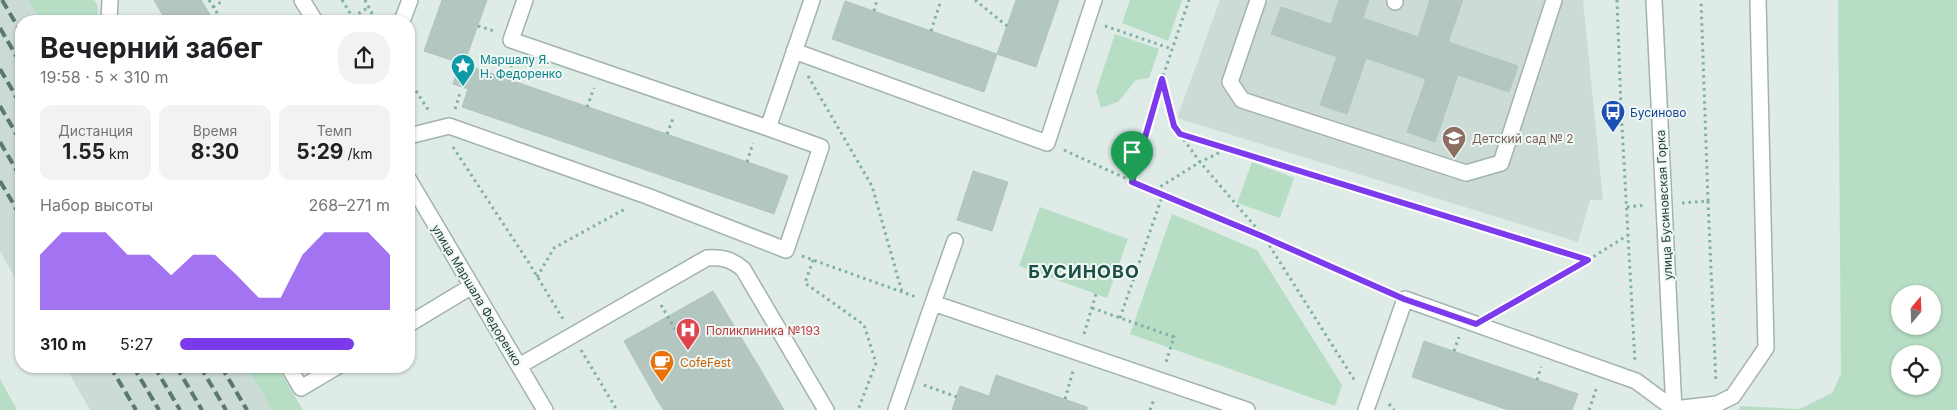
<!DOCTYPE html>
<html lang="ru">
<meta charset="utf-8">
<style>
:root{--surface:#fff;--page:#f2f2f2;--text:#202124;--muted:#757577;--accent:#7c3aed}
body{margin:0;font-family:Inter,sans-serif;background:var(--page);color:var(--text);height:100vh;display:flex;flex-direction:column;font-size:19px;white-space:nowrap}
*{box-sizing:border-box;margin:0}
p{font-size:16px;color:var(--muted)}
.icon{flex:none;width:28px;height:28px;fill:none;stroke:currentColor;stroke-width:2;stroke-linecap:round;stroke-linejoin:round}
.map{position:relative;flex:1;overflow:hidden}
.details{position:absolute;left:15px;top:15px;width:400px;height:358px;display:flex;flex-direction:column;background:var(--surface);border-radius:20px;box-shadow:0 1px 4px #0004}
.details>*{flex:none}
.needle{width:32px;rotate:19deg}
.tools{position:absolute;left:1891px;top:285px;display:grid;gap:10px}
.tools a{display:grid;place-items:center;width:50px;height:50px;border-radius:50%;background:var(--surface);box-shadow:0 1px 4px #0004;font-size:25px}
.pin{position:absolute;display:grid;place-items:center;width:42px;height:42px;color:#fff;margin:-51px -21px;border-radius:50% 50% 50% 0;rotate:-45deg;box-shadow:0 0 5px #0007}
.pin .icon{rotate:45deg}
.round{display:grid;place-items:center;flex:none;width:52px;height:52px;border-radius:20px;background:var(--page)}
.headline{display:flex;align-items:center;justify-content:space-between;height:85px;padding:0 25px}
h1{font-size:28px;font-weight:700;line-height:38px}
.metrics{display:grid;grid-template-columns:repeat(3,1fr);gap:8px;height:85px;padding:5px 25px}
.metrics div{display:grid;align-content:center;border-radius:12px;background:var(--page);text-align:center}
.metrics b{font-size:21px;font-weight:700}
.metrics small{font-size:14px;font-weight:400}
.metrics p{font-size:14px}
.chart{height:140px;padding:10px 25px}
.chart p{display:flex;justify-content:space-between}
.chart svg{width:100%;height:90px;margin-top:5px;fill:var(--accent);opacity:.7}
ul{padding:0 25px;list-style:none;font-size:16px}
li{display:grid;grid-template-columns:80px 60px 1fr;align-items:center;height:38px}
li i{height:12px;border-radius:6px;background:var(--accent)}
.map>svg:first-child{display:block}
</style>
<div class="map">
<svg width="1957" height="410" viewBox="0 0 1957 410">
<rect width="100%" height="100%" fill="#dfebe7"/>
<path fill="#cddbd6" d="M0,0H28L41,21H21V289L0,251Z
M1220,0H1583L1603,200H1590L1578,242L1177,118Z
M65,366H246L272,410H90Z"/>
<path fill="#b7dec5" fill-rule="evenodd" d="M28,0H94L98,6L97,21H41Z
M1130,0H1182L1168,41L1122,23Z
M1838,0H1957V410H1739L1740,406L1800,409L1832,393L1841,374ZM1900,294H1932V326H1900ZM1900,354H1932V386H1900Z
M1115,34L1159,49L1149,78L1136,80L1118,102L1101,108L1096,91Z
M1252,162L1294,178L1280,218L1237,203Z
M1040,207L1128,239L1107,298L1019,266Z
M1172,214L1257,250L1342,385L1335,406L1130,334Z
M246,366H277L303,410H272Z
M0,379L17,410H0Z"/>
<path fill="#b4c6c0" stroke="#b1c5bf" d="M154,0H201L214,21H166Z
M442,0H487L464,64L788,176L774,214L462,107L468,89L453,84L460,63L424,51Z
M1016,0H1059L1036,67L997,54Z
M1339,0H1369L1363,18L1418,37L1430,0H1463L1448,42L1518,66L1509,92L1458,75L1435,142L1407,132L1426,79L1366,58L1347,114L1320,105L1337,57L1271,34L1281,7L1331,24Z
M845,1L997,54L984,92L832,39Z
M973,171L1008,182L992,231L957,220Z
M713,291L759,367L784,410H664L659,403L624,341Z
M1424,341L1578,394L1572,410H1508L1412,377Z
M996,375L1087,407V410H952L960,386L989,396Z"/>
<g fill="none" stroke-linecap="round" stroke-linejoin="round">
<defs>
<path id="minor" d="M302,0L315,21
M525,0L511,40L768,128L812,0
M1258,0L1230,82L1242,100L1466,173L1501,163L1554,0
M1654,0L1674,410
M1395,2V0
M109,21L110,0
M402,21L410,0
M794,51L1047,143L1094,0
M409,136L449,126L647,196L786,250L821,147L768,128
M409,180L545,410
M933,303L955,241
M409,324L472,286
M288,366L301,388L338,366
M519,366L707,258C722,257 731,259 743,269L826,410
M896,410L933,303L1247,410
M1366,410L1405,299L1636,381L1674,409L1717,404L1733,396L1766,348L1758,0"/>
</defs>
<use href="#minor" stroke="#a2b3af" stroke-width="18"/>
<path stroke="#7eb0a5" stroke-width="3" stroke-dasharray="2.5 4" stroke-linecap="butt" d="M209,0L222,21
M342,0L355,21
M365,0L376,21
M975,0L1007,26
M1617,0L1621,108L1635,362
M213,7L224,0
M874,11L877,0
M353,17L369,7
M213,20L219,16
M478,26L494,31
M1105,26L1172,49
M931,31L941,0
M808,76L872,186L902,292
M506,79L513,61
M1162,79L1174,126L1200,162L1264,237L1355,381
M409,80L429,111
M587,107L594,88
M455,109L460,93
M667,134L674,116
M1180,134L1588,260
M453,147L529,263L563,319
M1064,150C1171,200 1280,244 1388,291
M747,162L753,143
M1133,182L1162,79L1189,0
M1155,190L1200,162L1227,149
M1708,201L1716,383
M1682,203L1708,201L1701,0
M1627,207L1646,205
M802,256L916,297
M813,260L805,283L864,325L876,363L858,410
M537,277L554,248L625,209
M661,305L679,336
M1092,308L1174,337L1166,362
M1498,312L1567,273L1628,235
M1120,318L1163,194
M1084,334L1096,294
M581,350L617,410
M1454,351L1459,337
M1537,380L1541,367
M924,385L957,397
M1065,399L1073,371
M1389,404L1394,410
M1150,410L1154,399
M1589,410L1597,387"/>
<use href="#minor" stroke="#fff" stroke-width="15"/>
<path stroke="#597872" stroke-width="4" stroke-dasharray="10 5" stroke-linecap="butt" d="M2,0L21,32
M0,28L21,64
M0,69L21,105
M0,106L21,142
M0,142L21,178
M0,181L21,217
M110,366L136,410
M133,366L159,410
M154,366L180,410
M176,366L202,410
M200,366L226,410
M221,366L247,410"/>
</g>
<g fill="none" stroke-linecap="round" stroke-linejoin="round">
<defs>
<path id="route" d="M1162,79L1174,126L1180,134L1588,260L1476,324L1404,299L1264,237L1132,182Z"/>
</defs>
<use href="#route" stroke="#fff" stroke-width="10"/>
<use href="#route" stroke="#7c3aed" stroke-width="6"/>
</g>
<defs>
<symbol id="sight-pin" viewBox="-11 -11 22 30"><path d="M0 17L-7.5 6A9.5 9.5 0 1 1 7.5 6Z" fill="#0f9aa8" stroke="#f0f8f4"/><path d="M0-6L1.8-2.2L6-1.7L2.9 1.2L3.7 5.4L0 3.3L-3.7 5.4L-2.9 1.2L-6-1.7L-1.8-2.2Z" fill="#fff"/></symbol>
<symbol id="bus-pin" viewBox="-11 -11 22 30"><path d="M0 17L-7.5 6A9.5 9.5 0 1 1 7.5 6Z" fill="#1a4fb4" stroke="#f0f8f4"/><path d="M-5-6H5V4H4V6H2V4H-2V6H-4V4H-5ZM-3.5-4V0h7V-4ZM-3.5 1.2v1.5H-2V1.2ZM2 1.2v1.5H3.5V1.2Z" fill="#fff"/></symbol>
<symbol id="school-pin" viewBox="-11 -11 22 30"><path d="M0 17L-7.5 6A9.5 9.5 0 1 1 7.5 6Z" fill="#8d6e63" stroke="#f0f8f4"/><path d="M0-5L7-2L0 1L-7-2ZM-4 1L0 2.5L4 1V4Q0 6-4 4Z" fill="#fff"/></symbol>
<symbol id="hospital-pin" viewBox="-11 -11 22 30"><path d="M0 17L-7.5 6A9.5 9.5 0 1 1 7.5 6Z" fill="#e0444e" stroke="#f0f8f4"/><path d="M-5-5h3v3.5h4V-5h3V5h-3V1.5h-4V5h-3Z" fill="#fff"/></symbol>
<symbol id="cafe-pin" viewBox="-11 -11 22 30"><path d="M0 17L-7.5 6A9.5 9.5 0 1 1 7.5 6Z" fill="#e8710a" stroke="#f0f8f4"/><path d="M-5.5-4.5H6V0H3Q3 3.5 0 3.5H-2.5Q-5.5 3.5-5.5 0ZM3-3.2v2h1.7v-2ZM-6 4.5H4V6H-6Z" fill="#fff"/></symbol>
</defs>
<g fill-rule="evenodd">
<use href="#sight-pin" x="449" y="52" width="28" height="38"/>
<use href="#bus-pin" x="1599" y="98" width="28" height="38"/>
<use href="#school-pin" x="1440" y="124" width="28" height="38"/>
<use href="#hospital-pin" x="674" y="316" width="28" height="38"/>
<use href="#cafe-pin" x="648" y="348" width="28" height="38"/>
</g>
<g text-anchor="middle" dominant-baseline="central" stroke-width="4" stroke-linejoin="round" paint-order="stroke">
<g font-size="12" fill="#0d838f" stroke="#f0f8f4" text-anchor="start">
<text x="480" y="59">Маршалу Я.<tspan x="480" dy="14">Н. Федоренко</tspan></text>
</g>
<g font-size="12" fill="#164399" stroke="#f0f8f4" text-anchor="start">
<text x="1630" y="112">Бусиново</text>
</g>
<g font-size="12" fill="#785e54" stroke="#f0f8f4" text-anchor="start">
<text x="1472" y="138">Детский сад № 2</text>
</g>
<g font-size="12" fill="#1f3c37" stroke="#f0f8f4">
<text transform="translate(1664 205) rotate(-93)">улица Бусиновская Горка</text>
<text transform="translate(477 295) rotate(59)">улица Маршала Федоренко</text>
</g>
<g font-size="12" fill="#be3a42" stroke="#f0f8f4" text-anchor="start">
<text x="706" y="330">Поликлиника №193</text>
</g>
<g font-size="12" fill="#c56008" stroke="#f0f8f4" text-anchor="start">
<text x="680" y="362">CofeFest</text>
</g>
<g font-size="18" font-weight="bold" letter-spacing="1" fill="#1b4f47" stroke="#f0f8f4">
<text x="1084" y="271">БУСИНОВО</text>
</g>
</g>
</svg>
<div class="tools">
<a><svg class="needle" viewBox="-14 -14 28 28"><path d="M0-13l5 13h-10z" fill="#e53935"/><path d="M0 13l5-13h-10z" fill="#757577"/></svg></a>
<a><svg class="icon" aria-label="locate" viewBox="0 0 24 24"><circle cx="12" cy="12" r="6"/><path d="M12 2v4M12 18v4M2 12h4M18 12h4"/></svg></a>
</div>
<div class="pin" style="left:1132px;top:182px;background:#1e9e55"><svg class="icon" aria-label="arrive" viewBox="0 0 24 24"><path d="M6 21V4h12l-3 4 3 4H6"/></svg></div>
<section class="details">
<div class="headline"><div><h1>Вечерний забег</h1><p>19:58 · 5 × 310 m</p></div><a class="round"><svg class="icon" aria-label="share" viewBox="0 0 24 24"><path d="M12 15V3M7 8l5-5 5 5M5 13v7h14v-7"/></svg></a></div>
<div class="metrics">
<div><p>Дистанция</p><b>1.55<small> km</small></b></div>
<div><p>Время</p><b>8:30</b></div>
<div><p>Темп</p><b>5:29<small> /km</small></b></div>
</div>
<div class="chart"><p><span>Набор высоты</span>268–271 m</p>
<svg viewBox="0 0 160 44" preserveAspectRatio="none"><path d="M0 44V17L10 6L20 6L30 6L40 17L50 17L60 27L70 17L80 17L90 27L100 38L110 38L120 17L130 6L140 6L150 6L160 17V44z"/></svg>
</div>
<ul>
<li><b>310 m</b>5:27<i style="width:83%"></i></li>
</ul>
</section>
</div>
